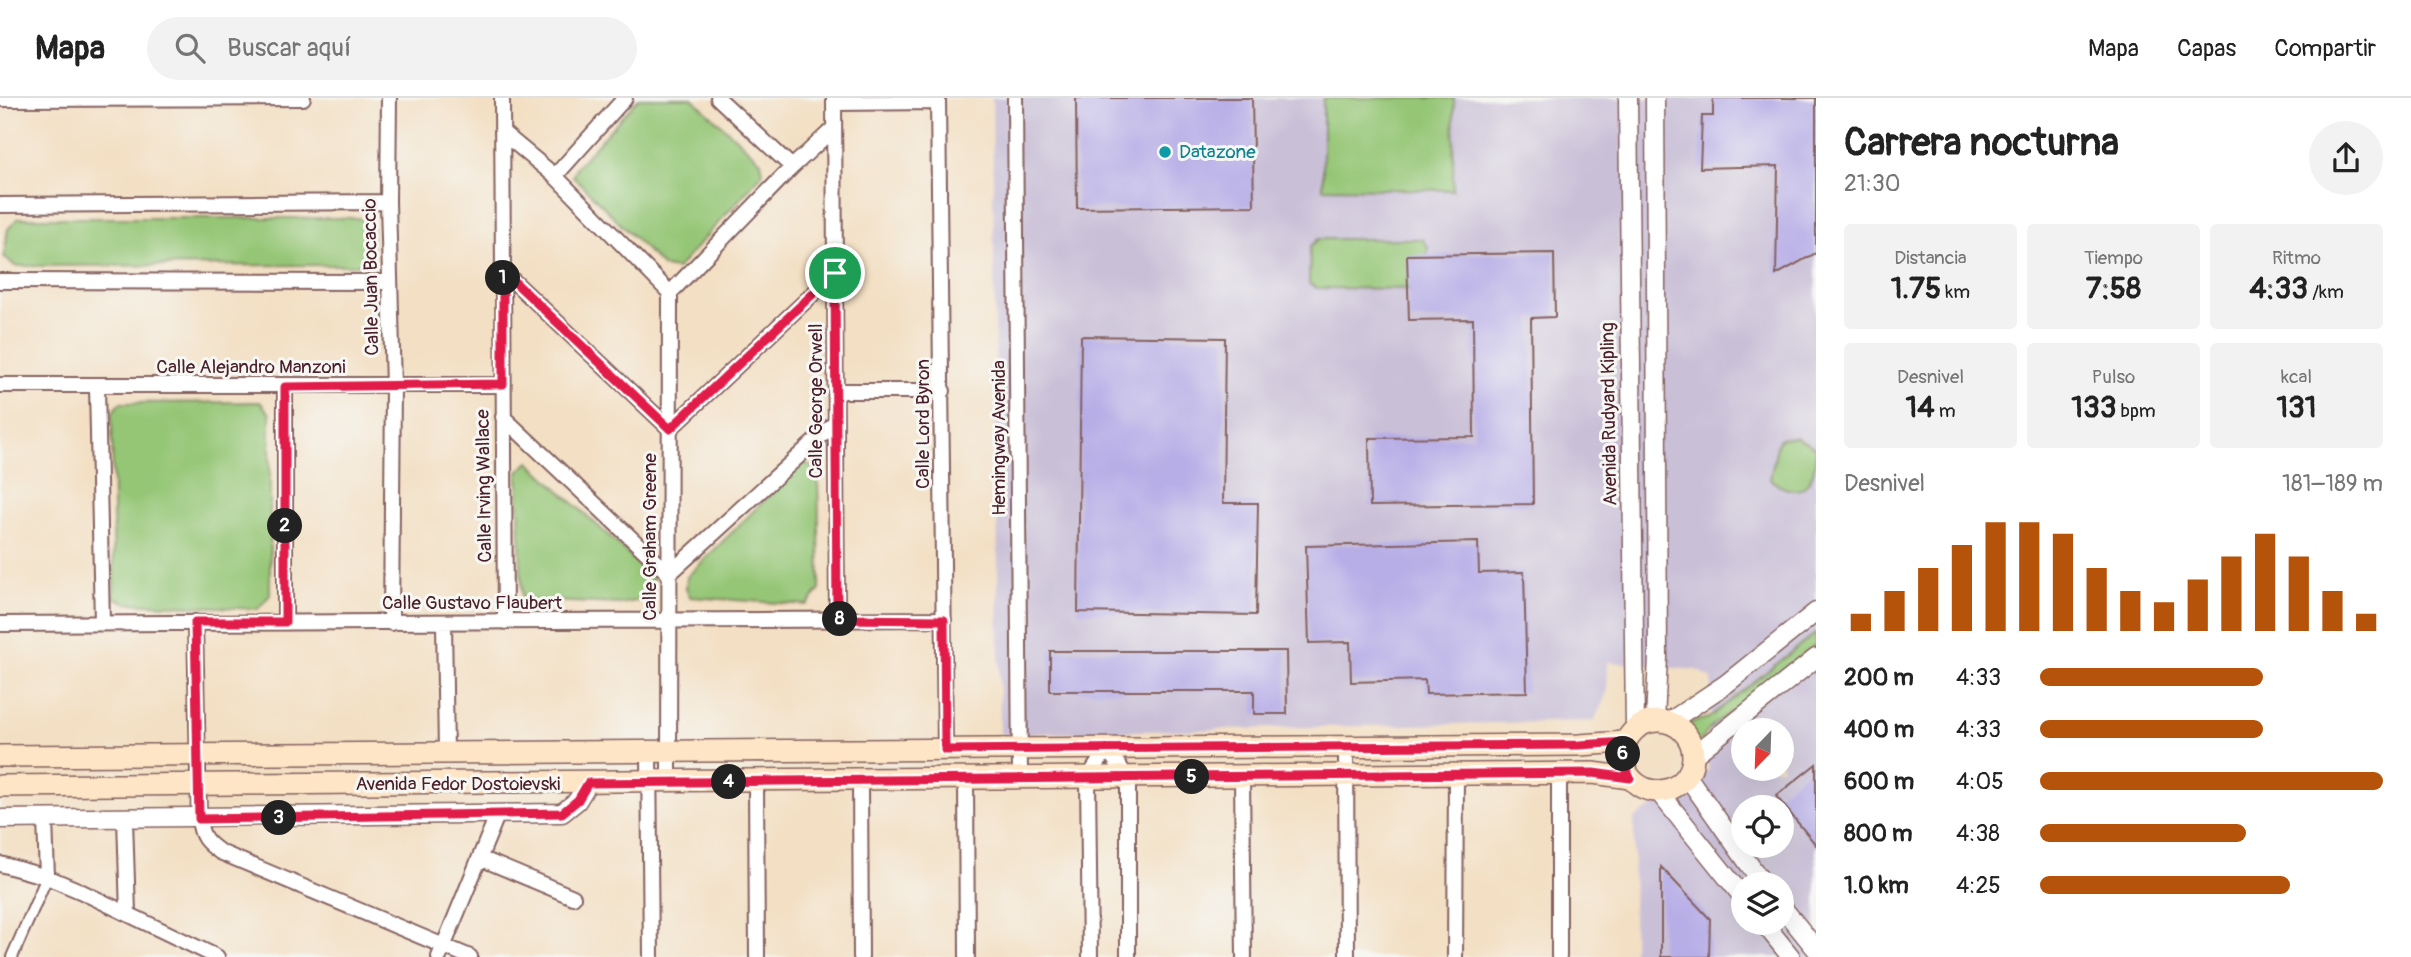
<!DOCTYPE html>
<html lang="es">
<meta charset="utf-8">
<style>
:root{--surface:#fff;--page:#f2f2f2;--text:#222;--muted:#767676;--line:#e0e0e0;--accent:#b45309}
body{margin:0;font-family:Pangolin,sans-serif;background:var(--page);color:var(--text);height:100vh;display:flex;flex-direction:column;font-size:26px;white-space:nowrap}
*{box-sizing:border-box;margin:0}
p{font-size:23px;color:var(--muted)}
.icon{flex:none;width:38px;height:38px;fill:none;stroke:currentColor;stroke-width:2;stroke-linecap:round;stroke-linejoin:round}
.map{position:relative;flex:1;overflow:hidden}
.panel{display:flex;flex-direction:column;background:var(--surface);width:595px}
.panel>*{flex:none}
.needle{width:46px;rotate:203deg}
.controls{position:absolute;left:1731px;top:620px;display:grid;gap:14px}
.controls a{display:grid;place-items:center;width:63px;height:63px;border-radius:50%;background:var(--surface);box-shadow:0 7px 28px #0002;font-size:35px}
.pin{position:absolute;display:grid;place-items:center;width:60px;height:60px;color:#fff;margin:-30px;border:4px solid #fff;border-radius:50%;box-shadow:0 2px 7px #0007}
.km{position:absolute;width:35px;height:35px;margin:-18px;border-radius:50%;background:#222;color:#fff;font-size:19px;line-height:35px;text-align:center}
.round{display:grid;place-items:center;flex:none;width:74px;height:74px;border-radius:37px;background:var(--page)}
.summary{display:flex;align-items:center;justify-content:space-between;height:119px;padding:0 28px}
h1{font-size:38px;font-weight:700;line-height:52px}
.metrics{display:grid;grid-template-columns:repeat(3,1fr);gap:10px;height:119px;padding:7px 28px}
.metrics div{display:grid;align-content:center;border-radius:7px;background:var(--page);text-align:center}
.metrics b{font-size:30px;font-weight:700}
.metrics small{font-size:19px;font-weight:400}
.metrics p{font-size:19px}
.chart{height:196px;padding:14px 28px}
.chart p{display:flex;justify-content:space-between}
.chart svg{width:100%;height:126px;margin-top:7px;stroke:var(--accent);stroke-width:6}
ul{padding:0 28px;list-style:none;font-size:23px}
li{display:grid;grid-template-columns:112px 84px 1fr;align-items:center;height:52px}
li i{height:18px;border-radius:9px;background:var(--accent)}
header{display:flex;align-items:center;gap:42px;box-sizing:border-box;height:98px;padding:0 35px;background:var(--surface);border-bottom:2px solid var(--line)}
header strong{font-size:33px}
nav{display:flex;gap:38px;margin-inline-start:auto;font-size:24px}
.search{width:490px;height:63px;background:var(--page);display:flex;align-items:center;gap:18px;box-sizing:border-box;padding:0 24px;border-radius:38px;color:var(--muted);font-size:26px}
main{display:flex;flex:1;min-height:0}
.map>svg:first-child{display:block}
</style>
<header>
<strong>Mapa</strong>
<div class="search"><svg class="icon" aria-label="search" viewBox="0 0 24 24"><circle cx="10" cy="10" r="6"/><path d="M15 15l6 6"/></svg>Buscar aquí</div>
<nav><a>Mapa</a><a>Capas</a><a>Compartir</a></nav>
</header>
<main>
<div class="map">
<svg width="1816" height="859" viewBox="0 0 1816 859">
<rect width="100%" height="100%" fill="#f6f6f2"/>
<filter id="ink" filterUnits="userSpaceOnUse"><feTurbulence type="fractalNoise" baseFrequency=".0143" numOctaves="2"/><feDisplacementMap in="SourceGraphic" scale="14" xChannelSelector="R" yChannelSelector="G"/><feConvolveMatrix kernelMatrix="1 2 1 2 8 2 1 2 1" color-interpolation-filters="sRGB"/></filter>
<filter id="wash" filterUnits="userSpaceOnUse"><feTurbulence type="fractalNoise" baseFrequency=".00686" numOctaves="4" result="noise"/><feDisplacementMap in="SourceGraphic" scale="28" xChannelSelector="R" yChannelSelector="G"/><feGaussianBlur stdDeviation="1.57" result="paint"/><feColorMatrix in="noise" values="0 0 0 0 0 0 0 0 0 0 0 0 0 0 0 0 0 1.4 0 .05"/><feComposite in="paint" operator="in"/></filter>
<g filter="url(#wash)">
<rect width="100%" height="100%" fill="#f3dfc3"/>
<path fill="#c9bfd7" fill-rule="evenodd" d="M992,0H1816V859H1633L1634,721L1708,672L1712,581L1697,572L1608,564L1607,595L1594,623L1000,636ZM1743,632H1782V670H1743ZM1743,709H1782V747H1743ZM1743,786H1782V824H1743Z"/>
<path fill="#95c676" stroke="#707250" stroke-width="2" d="M639,0H692L761,63L763,75L677,171L663,169L573,78L576,69Z
M1323,0H1454L1453,92L1323,90Z
M18,120H359L372,128V161L356,167L15,168L4,158L8,131Z
M1318,141H1422L1428,149L1427,184L1419,191L1317,190L1309,186L1310,149Z
M260,304L270,316V497L258,511L127,505L114,499L112,315L120,305Z
M1796,339L1816,350C1816,383 1803,407 1770,381L1778,344L1782,340Z
M529,364L653,479L652,500L620,506L522,502L518,374Z
M803,364L818,372L820,492L807,507L690,499L686,491L687,479Z
M1816,535V547L1712,628L1696,649L1692,636L1683,627L1708,620Z"/>
<g id="blocks">
<path fill="#b7aee7" d="M1076,0H1252L1254,108L1077,110Z
M1713,0H1816V155L1776,177L1778,68L1700,70L1702,18H1713Z
M1554,155L1555,219L1531,220L1533,406L1370,408L1369,340L1474,339L1473,221L1409,222L1407,157Z
M1081,238L1225,240L1223,405H1258L1256,517L1078,514Z
M1478,444L1479,475L1524,474L1527,594L1426,596L1425,582L1351,584L1350,544L1309,545L1306,448Z
M1050,553H1286L1287,616H1254V593H1050Z
M1816,666V747L1776,698Z
M1661,769L1710,821L1709,859H1661Z"/>
</g>
</g>
<g filter="url(#ink)">
<use href="#blocks" fill-opacity="0" stroke="#856260" stroke-width="2"/>
<g fill="none" stroke-linecap="round" stroke-linejoin="round">
<defs>
<path id="pedestrian" d="M12,859L47,779"/>
<path id="minor" d="M389,0L388,104L393,289L391,525
M502,0L505,524
M718,0L792,69
M834,0L837,521
M938,0L945,652
M1015,0L1020,681
M0,1L303,0
M834,5L938,4
M502,34L555,78L670,195
M555,78L625,0
M0,107L388,104
M503,173L670,331L835,175
M0,183L389,184
M0,287H503
M97,288L102,525
M285,289V524
M835,293H943
M503,319L669,476L835,325
M195,524L199,721C201,739 206,744 220,754L470,859
M444,525L446,655
M0,526L944,521
M1346,649L1347,859
M649,654L651,859
M1559,676V859
M1242,679L1244,859
M966,681L967,859
M860,682L861,859
M669,684L670,195L792,69L834,30
M756,684L757,859
M45,721L47,779
M125,721L128,815
M480,760L573,799
M0,766L47,779L80,793L217,859
M439,859L498,715
M1090,859L1088,680L1107,651L1128,680V859
M1455,859L1456,676"/>
<path id="tertiary" d="M1628,0L1635,631
M1655,623L1658,559L1655,0
M1669,624L1726,586L1816,514
M1693,658L1816,560
M1687,678L1763,786
M1658,693L1743,799
M0,721L562,715L577,703L588,685
M1782,809L1816,851
M1763,824L1791,859"/>
<path id="secondary" d="M1623 658a35 35 0 1 1 70 0a35 35 0 1 1-70 0Z
M0,658L1579,647L1625,644
M0,688L1593,675L1630,680"/>
</defs>
<use href="#pedestrian" stroke="#856260" stroke-width="14"/>
<use href="#minor" stroke="#856260" stroke-width="18"/>
<use href="#tertiary" stroke="#856260" stroke-width="21"/>
<use href="#secondary" stroke="#856260" stroke-width="24"/>
<use href="#pedestrian" stroke="#fff" stroke-width="10"/>
<use href="#minor" stroke="#fff" stroke-width="14"/>
<use href="#tertiary" stroke="#fff" stroke-width="18"/>
<use href="#secondary" stroke="#fde5c5" stroke-width="21"/>
</g>
</g>
<g fill="none" stroke-linecap="round" stroke-linejoin="round" filter="url(#ink)">
<defs>
<path id="route" d="M503,173L670,331L835,175L837,521L944,522L945,652L1579,647L1625,644L1623,663L1630,680L1593,675L588,685L578,702L562,715L199,721L195,524H285V289L503,286Z"/>
</defs>
<use href="#route" stroke="#fff" stroke-width="14"/>
<use href="#route" stroke="#e11d48" stroke-width="9"/>
</g>
<circle fill="#0f9aa8" stroke="#f6f6f2" stroke-width="2.5" cx="1165" cy="54" r="7"/>
<g text-anchor="middle" dominant-baseline="central" stroke-width="6" stroke-linejoin="round" paint-order="stroke">
<g font-size="19" fill="#0d838f" stroke="#f6f6f2" text-anchor="start">
<text x="1179" y="54">Datazone</text>
</g>
<g font-size="19" fill="#4a1f2b" stroke="#f6f6f2">
<text transform="translate(371 179) rotate(-91)">Calle Juan Bocaccio</text>
<text x="251" y="269">Calle Alejandro Manzoni</text>
<text transform="translate(816 303) rotate(-90)">Calle George Orwell</text>
<text transform="translate(1609 316) rotate(-91)">Avenida Rudyard Kipling</text>
<text transform="translate(923 326) rotate(-90)">Calle Lord Byron</text>
<text transform="translate(999 340) rotate(-90)">Hemingway Avenida</text>
<text transform="translate(484 388) rotate(-91)">Calle Irving Wallace</text>
<text transform="translate(650 439) rotate(-90)">Calle Graham Greene</text>
<text x="472" y="505">Calle Gustavo Flaubert</text>
<text x="458" y="686">Avenida Fedor Dostoievski</text>
</g>
</g>
</svg>
<div class="controls">
<a><svg class="needle" viewBox="-14 -14 28 28"><path d="M0-13l5 13h-10z" fill="#e53935"/><path d="M0 13l5-13h-10z" fill="#767676"/></svg></a>
<a><svg class="icon" aria-label="locate" viewBox="0 0 24 24"><circle cx="12" cy="12" r="6"/><path d="M12 2v4M12 18v4M2 12h4M18 12h4"/></svg></a>
<a><svg class="icon" aria-label="layers" viewBox="0 0 24 24"><path d="M12 4l9 5-9 5-9-5zM3 14l9 5 9-5"/></svg></a>
</div>
<div class="pin" style="left:835px;top:175px;background:#1e9e55"><svg class="icon" aria-label="arrive" viewBox="0 0 24 24"><path d="M6 21V4h12l-3 4 3 4H6"/></svg></div>
<b class="km" style="left:503px;top:180px">1</b>
<b class="km" style="left:285px;top:428px">2</b>
<b class="km" style="left:279px;top:720px">3</b>
<b class="km" style="left:729px;top:684px">4</b>
<b class="km" style="left:1192px;top:679px">5</b>
<b class="km" style="left:1623px;top:656px">6</b>
<b class="km" style="left:840px;top:521px">8</b>
</div>
<section class="panel">
<div class="summary"><div><h1>Carrera nocturna</h1><p>21:30</p></div><a class="round"><svg class="icon" aria-label="share" viewBox="0 0 24 24"><path d="M12 15V3M7 8l5-5 5 5M5 13v7h14v-7"/></svg></a></div>
<div class="metrics">
<div><p>Distancia</p><b>1.75<small> km</small></b></div>
<div><p>Tiempo</p><b>7:58</b></div>
<div><p>Ritmo</p><b>4:33<small> /km</small></b></div>
</div>
<div class="metrics">
<div><p>Desnivel</p><b>14<small> m</small></b></div>
<div><p>Pulso</p><b>133<small> bpm</small></b></div>
<div><p>kcal</p><b>131</b></div>
</div>
<div class="chart"><p><span>Desnivel</span>181–189 m</p>
<svg viewBox="0 0 160 44" preserveAspectRatio="none"><path d="M5 44V38M15 44V30M25 44V22M35 44V14M45 44V6M55 44V6M65 44V10M75 44V22M85 44V30M95 44V34M105 44V26M115 44V18M125 44V10M135 44V18M145 44V30M155 44V38"/></svg>
</div>
<ul>
<li><b>200 m</b>4:33<i style="width:65%"></i></li>
<li><b>400 m</b>4:33<i style="width:65%"></i></li>
<li><b>600 m</b>4:05<i style="width:100%"></i></li>
<li><b>800 m</b>4:38<i style="width:60%"></i></li>
<li><b>1.0 km</b>4:25<i style="width:73%"></i></li>
</ul>
</section>
</main>
